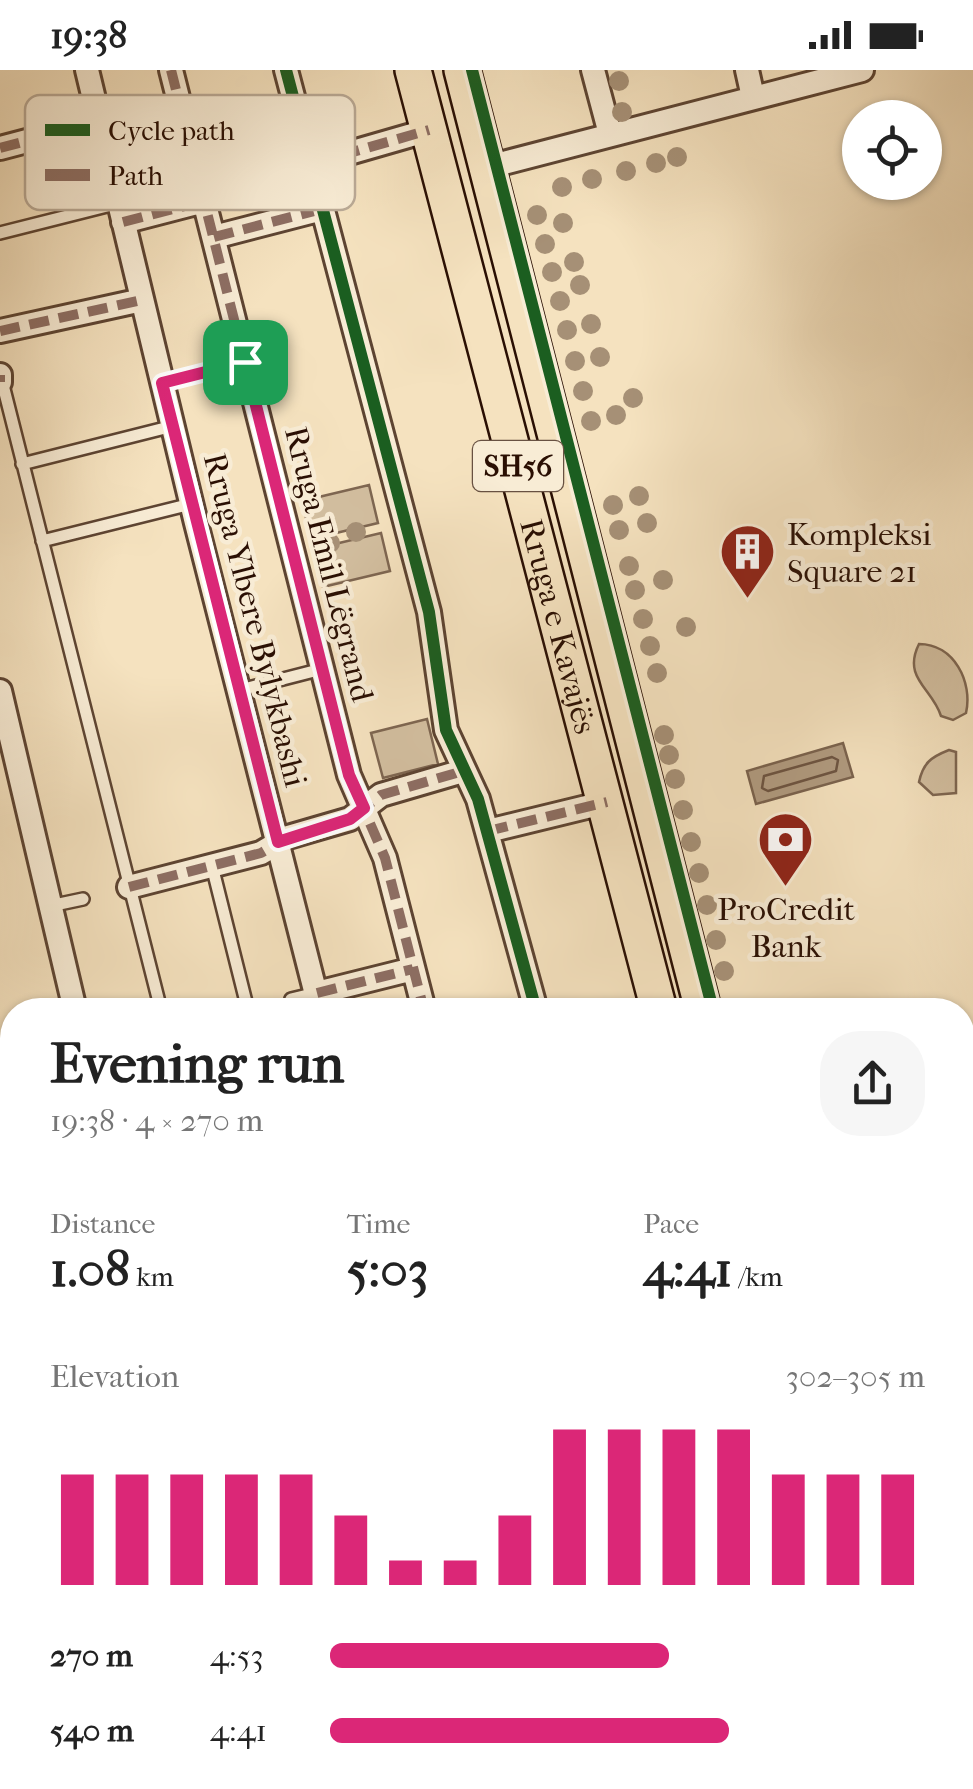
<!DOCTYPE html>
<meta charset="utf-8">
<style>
:root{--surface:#fff;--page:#f6f6f6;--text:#222;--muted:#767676;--accent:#db2777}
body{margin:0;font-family:"IM FELL French Canon",serif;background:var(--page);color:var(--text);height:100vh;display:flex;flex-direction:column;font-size:38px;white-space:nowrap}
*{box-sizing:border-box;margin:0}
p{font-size:32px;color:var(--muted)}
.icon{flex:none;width:55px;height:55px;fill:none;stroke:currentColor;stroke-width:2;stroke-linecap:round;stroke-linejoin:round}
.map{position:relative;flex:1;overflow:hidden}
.side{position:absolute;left:0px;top:928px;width:975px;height:792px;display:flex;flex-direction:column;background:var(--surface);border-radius:40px 40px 0 0;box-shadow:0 2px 8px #0004}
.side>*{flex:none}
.controls{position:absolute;left:842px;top:30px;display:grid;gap:20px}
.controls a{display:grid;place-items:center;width:100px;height:100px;border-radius:50%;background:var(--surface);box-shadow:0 2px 8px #0004;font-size:50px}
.pin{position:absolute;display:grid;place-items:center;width:85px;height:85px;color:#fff;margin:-42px;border-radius:20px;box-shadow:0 5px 15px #0006}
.round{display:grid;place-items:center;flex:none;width:105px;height:105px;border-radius:40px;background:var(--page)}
.head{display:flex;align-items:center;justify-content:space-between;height:170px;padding:0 50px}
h1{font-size:55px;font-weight:700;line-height:75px}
.stats{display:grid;grid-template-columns:repeat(3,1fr);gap:15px;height:170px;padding:10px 50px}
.stats div{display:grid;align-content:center}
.stats b{font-size:50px;font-weight:700}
.stats small{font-size:28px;font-weight:400}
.stats p{font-size:28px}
.chart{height:280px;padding:20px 50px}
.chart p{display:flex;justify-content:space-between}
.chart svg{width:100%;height:180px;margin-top:10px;stroke:var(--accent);stroke-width:6}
ul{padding:0 50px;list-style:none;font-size:32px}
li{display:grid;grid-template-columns:160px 120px 1fr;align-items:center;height:75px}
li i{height:25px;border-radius:12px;background:var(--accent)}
.status{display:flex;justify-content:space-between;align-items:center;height:70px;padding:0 50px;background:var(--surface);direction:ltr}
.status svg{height:28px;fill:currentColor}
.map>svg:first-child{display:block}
</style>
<div class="status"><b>19:38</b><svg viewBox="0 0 49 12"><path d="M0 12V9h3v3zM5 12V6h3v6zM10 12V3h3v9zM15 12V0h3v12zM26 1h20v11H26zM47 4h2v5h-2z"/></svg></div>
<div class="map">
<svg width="973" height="1719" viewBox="0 0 973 1719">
<rect width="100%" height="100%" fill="#f5e2bf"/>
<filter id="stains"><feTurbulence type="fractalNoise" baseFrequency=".002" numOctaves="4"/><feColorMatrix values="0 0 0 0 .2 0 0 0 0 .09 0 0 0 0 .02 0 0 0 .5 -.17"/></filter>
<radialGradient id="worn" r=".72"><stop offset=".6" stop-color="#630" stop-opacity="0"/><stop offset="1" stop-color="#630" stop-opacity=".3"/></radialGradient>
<path fill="#d2be9f" stroke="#7e6651" stroke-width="2.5" d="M369,415L378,453L311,469L302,431Z
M381,463L390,501L323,517L314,479Z
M919,574C954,574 973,612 966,643L953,650L941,646C932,618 902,608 919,574Z
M427,649L438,694L383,708L371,663Z
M949,680L956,682V723L933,725L919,712C923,693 931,687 949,680Z"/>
<path fill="#b09a7f" stroke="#7a624d" stroke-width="2.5" d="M843,673L853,707L756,734L747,701Z"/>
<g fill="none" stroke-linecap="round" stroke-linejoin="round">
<path stroke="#6d5441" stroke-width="2.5" d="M832,687L838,690L836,701L768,721L762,718L764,706Z"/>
<defs>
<path id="lane" d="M0,163L119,133
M2,311L161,940
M162,313L245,291
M22,394L173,356
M42,471L191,434
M240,620L322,599
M212,796L248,940
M50,836L83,829
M291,929L316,923
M249,940L265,936
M0,1098L12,1152
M0,1233L12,1229
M962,1605L973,1602"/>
<path id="street" d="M87,0L196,453L320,940
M171,0L349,705L385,788L424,940
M286,0L429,542L446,660L478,729L536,940
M593,0L610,64
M747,0L753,27
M0,78L99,52
M311,94L429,60
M488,97L862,0
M123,152L204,131
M214,167L322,139
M0,261L142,230
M0,305V312
M0,621L75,940
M488,761L607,732
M129,817L261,783L288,767L350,749L381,725L463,701
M317,923L413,899
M0,1013L12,1010
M0,1097L12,1093
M0,1321L12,1318
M0,1591L12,1588
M0,1652L15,1719
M144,1708L147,1719
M248,1708L251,1719
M353,1708L356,1719
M509,1708L512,1719"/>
<path id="secondary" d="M962,1071L973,1068
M0,1475L12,1472"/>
<g id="primary">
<path id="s1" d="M413,0L659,940"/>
<path d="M462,0L703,940"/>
<path d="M845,1708L848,1719"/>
<path d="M889,1708L892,1719"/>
</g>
</defs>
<use href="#lane" stroke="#5d4432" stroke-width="16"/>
<use href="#street" stroke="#5d4432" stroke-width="28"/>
<use href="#secondary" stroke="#2a0f03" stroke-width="35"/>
<use href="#primary" stroke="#2a0f03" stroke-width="40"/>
<use href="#lane" stroke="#f8ecd5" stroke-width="11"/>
<use href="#street" stroke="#f8ecd5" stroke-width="22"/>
<use href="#secondary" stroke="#f8ecd5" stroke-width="30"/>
<use href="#primary" stroke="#f5e2bf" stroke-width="35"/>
<path stroke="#8d6e63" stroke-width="10" stroke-dasharray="20 10" stroke-linecap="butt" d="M171,0L349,705L385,788L424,940
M0,78L99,52
M311,94L429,60
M123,152L204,131
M214,167L322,139
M0,261L142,230
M0,305V312
M488,761L607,732
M129,817L261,783L288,767L350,749L381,725L463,701
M317,923L413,899
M0,1097L12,1093
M0,1321L12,1318
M0,1591L12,1588
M0,1652L15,1719
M144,1708L147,1719
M353,1708L356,1719"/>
<defs>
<path id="cycleway" d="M286,0L429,542L446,660L478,729L536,940
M472,0L713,940"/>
</defs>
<use href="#cycleway" stroke="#f8ecd5" stroke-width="19"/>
<use href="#cycleway" stroke="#1b5e20" stroke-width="12"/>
</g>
<g fill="#a69076">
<circle cx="619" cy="11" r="10"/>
<circle cx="622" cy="42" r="10"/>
<circle cx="677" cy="87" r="10"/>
<circle cx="656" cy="93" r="10"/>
<circle cx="626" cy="101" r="10"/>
<circle cx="592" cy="109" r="10"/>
<circle cx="562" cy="117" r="10"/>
<circle cx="537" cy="145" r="10"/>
<circle cx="563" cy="153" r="10"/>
<circle cx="545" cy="174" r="10"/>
<circle cx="574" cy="192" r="10"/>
<circle cx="552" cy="202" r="10"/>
<circle cx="580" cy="215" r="10"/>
<circle cx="560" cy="231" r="10"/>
<circle cx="591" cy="254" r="10"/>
<circle cx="567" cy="260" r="10"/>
<circle cx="600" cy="287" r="10"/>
<circle cx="575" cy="291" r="10"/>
<circle cx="583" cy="321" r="10"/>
<circle cx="633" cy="328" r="10"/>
<circle cx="616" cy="345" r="10"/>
<circle cx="591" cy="351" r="10"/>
<circle cx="639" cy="426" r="10"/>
<circle cx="613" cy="435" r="10"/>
<circle cx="647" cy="453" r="10"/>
<circle cx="619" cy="460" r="10"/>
<circle cx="356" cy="462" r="10"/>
<circle cx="330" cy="473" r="10"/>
<circle cx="629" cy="496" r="10"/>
<circle cx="663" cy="510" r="10"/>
<circle cx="635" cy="520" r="10"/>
<circle cx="643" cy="549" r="10"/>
<circle cx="686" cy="557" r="10"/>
<circle cx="650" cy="576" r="10"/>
<circle cx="657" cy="603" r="10"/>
<circle cx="664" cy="665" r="10"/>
<circle cx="669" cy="685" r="10"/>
<circle cx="675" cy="709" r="10"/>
<circle cx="683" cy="740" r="10"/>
<circle cx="691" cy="772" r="10"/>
<circle cx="699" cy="803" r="10"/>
<circle cx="707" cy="835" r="10"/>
<circle cx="716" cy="870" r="10"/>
<circle cx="724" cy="901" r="10"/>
</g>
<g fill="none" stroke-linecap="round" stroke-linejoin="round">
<defs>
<path id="route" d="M245,292L349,705L364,738L350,749L278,772L162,313Z"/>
</defs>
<use href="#route" stroke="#fff" stroke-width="20"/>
<use href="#route" stroke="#db2777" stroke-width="12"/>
</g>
<defs>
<symbol id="building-pin" viewBox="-11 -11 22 30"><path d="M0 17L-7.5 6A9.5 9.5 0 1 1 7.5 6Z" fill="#8f2418" stroke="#f8ecd5"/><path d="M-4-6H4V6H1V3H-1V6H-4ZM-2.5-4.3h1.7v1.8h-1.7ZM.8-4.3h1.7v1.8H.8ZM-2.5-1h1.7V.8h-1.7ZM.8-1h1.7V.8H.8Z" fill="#fff"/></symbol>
<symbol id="bank-pin" viewBox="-11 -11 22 30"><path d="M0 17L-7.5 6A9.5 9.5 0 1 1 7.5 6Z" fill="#8f2418" stroke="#f8ecd5"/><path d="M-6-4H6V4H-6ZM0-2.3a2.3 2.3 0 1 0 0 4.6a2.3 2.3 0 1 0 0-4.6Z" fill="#fff"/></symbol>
</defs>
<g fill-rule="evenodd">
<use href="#building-pin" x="716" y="450" width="63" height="86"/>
<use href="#bank-pin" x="754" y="738" width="63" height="86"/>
</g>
<g text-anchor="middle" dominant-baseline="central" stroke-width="9" stroke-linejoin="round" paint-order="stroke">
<rect fill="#f8ecd5" stroke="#685142" stroke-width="2.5" x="473" y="371" width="90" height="50" rx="8"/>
<g font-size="30" font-weight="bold" fill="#2a0f03">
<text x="518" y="396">SH56</text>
</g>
<g font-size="32" fill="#2a0f03" stroke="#f8ecd5" text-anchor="start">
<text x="787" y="464">Kompleksi<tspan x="787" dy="37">Square 21</tspan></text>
<text x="786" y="839" text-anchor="middle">ProCredit<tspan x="786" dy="37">Bank</tspan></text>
</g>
<g font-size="32" fill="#2a0f03" stroke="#f8ecd5">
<text transform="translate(329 494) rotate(76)">Rruga Emil Lëgrand</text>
<text transform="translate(255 550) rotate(76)">Rruga Ylbere Bylykbashi</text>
<text stroke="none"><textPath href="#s1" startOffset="575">Rruga e Kavajës</textPath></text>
</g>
</g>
<rect x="25" y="25" width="330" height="115" rx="15" fill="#f8ecd5" stroke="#baaa96" stroke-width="2.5"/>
<rect x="45" y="54" width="45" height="12" fill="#1b5e20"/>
<rect x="45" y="99" width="45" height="12" fill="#8d6e63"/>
<g font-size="28" fill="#2a0f03">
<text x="108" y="70">Cycle path</text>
<text x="108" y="115">Path</text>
</g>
<rect width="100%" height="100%" filter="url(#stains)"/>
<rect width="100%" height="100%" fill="url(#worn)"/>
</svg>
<div class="controls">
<a><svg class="icon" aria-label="locate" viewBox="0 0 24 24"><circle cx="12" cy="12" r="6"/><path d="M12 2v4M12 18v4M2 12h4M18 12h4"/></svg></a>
</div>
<div class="pin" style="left:245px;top:292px;background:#1e9e55"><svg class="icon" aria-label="arrive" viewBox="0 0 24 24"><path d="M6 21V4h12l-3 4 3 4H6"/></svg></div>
<section class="side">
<div class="head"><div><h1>Evening run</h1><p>19:38 · 4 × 270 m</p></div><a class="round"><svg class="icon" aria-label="share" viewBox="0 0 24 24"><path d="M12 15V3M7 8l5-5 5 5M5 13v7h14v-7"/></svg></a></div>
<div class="stats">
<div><p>Distance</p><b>1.08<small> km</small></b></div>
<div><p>Time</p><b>5:03</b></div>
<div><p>Pace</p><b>4:41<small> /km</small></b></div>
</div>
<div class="chart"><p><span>Elevation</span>302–305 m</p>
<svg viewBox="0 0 160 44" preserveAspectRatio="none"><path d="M5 44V17M15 44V17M25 44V17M35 44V17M45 44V17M55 44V27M65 44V38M75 44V38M85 44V27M95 44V6M105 44V6M115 44V6M125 44V6M135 44V17M145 44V17M155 44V17"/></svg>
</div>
<ul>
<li><b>270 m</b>4:53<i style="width:57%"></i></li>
<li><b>540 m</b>4:41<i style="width:67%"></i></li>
</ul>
</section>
</div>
